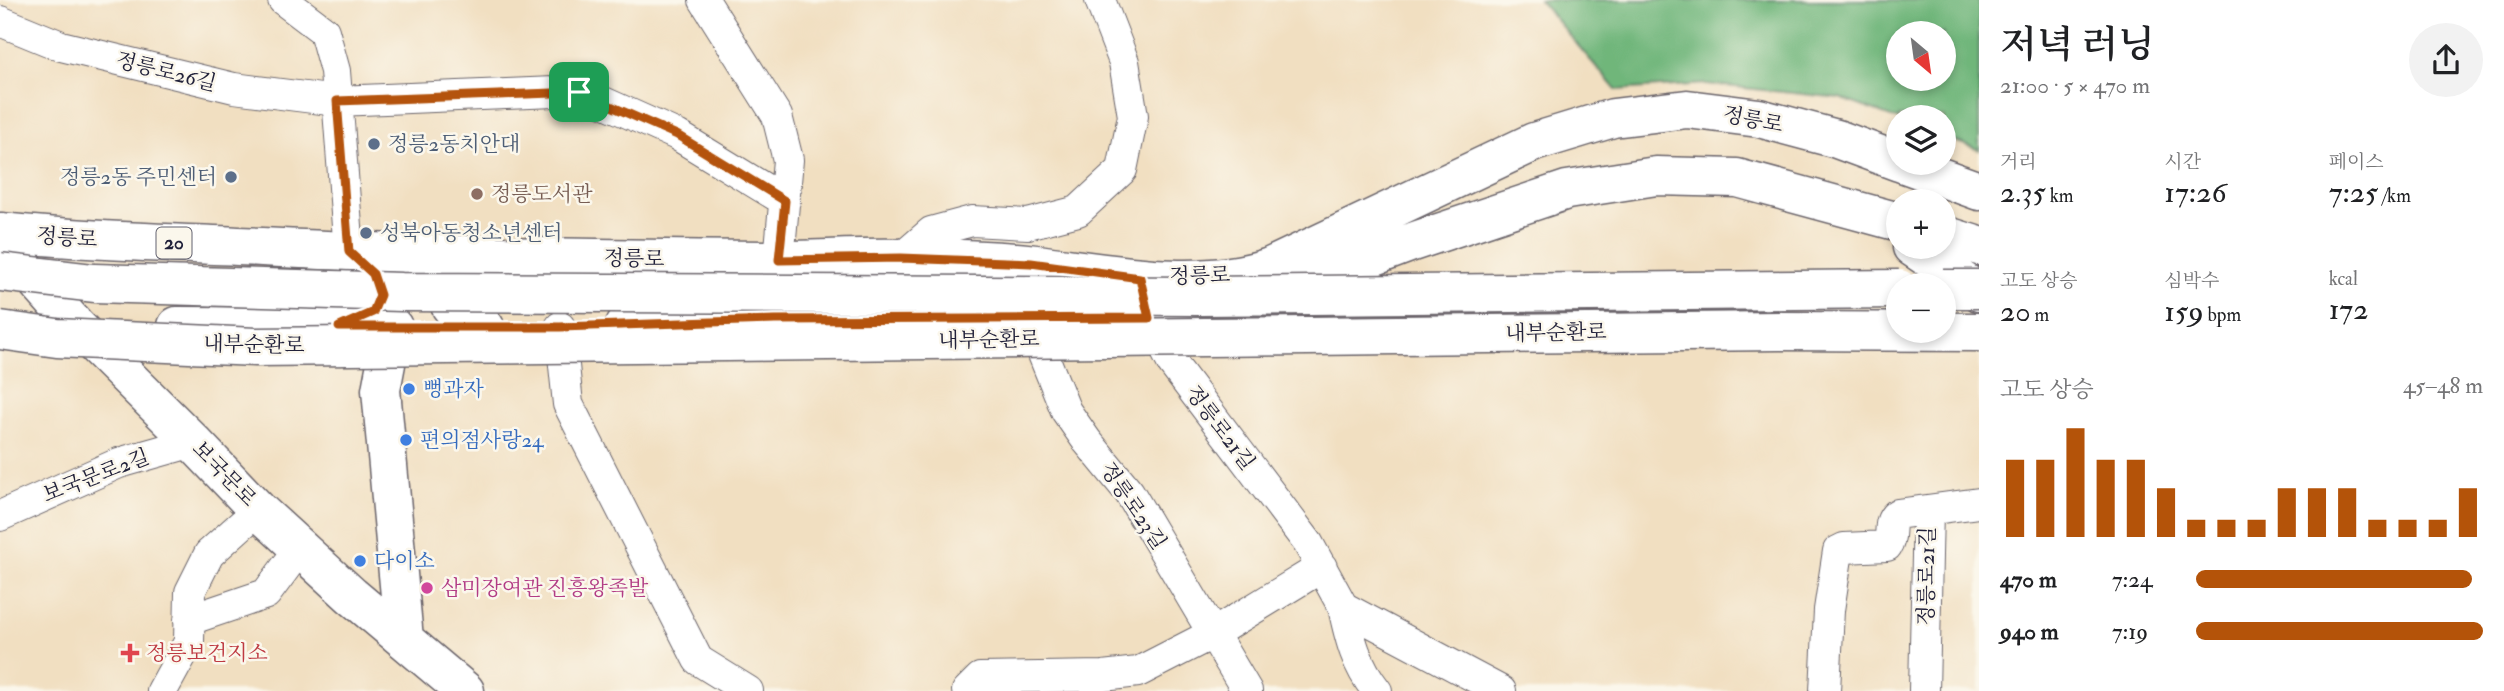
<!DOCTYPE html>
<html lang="ko">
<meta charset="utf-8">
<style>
:root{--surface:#fff;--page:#f2f2f2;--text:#202124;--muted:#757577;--accent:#b45309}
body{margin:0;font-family:"IM FELL Double Pica","Noto Serif KR",serif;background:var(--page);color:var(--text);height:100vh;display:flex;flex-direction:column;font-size:26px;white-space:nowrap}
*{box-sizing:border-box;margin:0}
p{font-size:23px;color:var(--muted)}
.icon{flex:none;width:38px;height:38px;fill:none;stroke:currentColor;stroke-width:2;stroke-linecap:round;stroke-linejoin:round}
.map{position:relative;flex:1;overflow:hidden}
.drawer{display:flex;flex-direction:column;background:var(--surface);width:525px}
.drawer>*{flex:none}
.needle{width:46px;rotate:151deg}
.controls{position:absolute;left:1886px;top:21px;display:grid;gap:14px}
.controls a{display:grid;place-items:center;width:70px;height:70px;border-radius:50%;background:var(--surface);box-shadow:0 4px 10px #0003;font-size:35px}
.pin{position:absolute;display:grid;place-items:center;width:60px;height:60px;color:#fff;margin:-30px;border-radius:14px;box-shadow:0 4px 10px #0006}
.round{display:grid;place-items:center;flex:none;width:74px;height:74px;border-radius:37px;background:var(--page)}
.overview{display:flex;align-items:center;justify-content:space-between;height:119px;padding:0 21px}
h1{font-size:38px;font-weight:600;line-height:52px}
.figures{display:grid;grid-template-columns:repeat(3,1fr);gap:10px;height:119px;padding:7px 21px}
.figures div{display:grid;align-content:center}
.figures b{font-size:30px;font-weight:600}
.figures small{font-size:19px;font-weight:400}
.figures p{font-size:19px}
.chart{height:196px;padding:14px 21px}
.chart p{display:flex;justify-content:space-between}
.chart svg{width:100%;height:126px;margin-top:7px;stroke:var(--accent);stroke-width:6}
ul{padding:0 21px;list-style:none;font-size:23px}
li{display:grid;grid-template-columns:112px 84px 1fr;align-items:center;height:52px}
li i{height:18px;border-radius:9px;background:var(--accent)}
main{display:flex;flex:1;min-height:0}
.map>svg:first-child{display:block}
</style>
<main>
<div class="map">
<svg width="1979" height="691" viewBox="0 0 1979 691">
<rect width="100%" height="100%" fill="#fbf7ec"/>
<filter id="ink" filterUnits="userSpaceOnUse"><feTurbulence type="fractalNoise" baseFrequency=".0143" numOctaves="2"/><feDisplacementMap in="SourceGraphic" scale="14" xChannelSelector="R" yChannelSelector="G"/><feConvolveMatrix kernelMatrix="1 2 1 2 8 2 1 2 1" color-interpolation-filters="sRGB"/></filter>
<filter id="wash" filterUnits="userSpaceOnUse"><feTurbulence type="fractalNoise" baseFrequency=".00686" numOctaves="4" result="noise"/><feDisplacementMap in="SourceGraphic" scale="28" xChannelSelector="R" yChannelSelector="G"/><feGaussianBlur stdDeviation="1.57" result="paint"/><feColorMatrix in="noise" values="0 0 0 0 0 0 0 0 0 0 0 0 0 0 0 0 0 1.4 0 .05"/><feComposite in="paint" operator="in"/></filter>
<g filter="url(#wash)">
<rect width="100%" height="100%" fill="#f1dfc1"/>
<path fill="#70b67a" stroke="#496c5a" stroke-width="2" fill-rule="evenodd" d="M1539,0H1979V150L1944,137V117H1899V120L1840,98L1706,84L1616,90ZM1899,33H1944V79H1899Z"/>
</g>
<g filter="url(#ink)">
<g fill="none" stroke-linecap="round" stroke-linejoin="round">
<defs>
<path id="minor" d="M283,0L324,31L335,71L349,252
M704,0L777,116L788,160L779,260
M0,21L61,46L234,88L337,101L579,91L677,135L785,201
M901,258L931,232L972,221L1028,224L1078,211L1122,170L1133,116L1124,62L1100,0
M1030,322L1066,411L1087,441L1129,492L1247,691
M1151,322L1172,363L1308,543L1343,607L1501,691
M560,327L568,404L698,660L748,691
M0,516L119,463L193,442
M1343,607C1350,639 1356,665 1377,691
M189,620L266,594L300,548
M162,691L189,642L190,592L209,554L258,510
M967,691L980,678L1103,676L1138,672L1214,633L1322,567
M1825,691L1829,610L1838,551L1844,548L1887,546C1894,535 1886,523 1897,514L1979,503
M1924,691L1928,510"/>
<path id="major" d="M1902,163L1979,191
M0,232C87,241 174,243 262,247C432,256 603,259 774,260C816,260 859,257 901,258C946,258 992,259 1036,264C1111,273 1196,291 1270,267L1534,142L1613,118L1687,109L1759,118L1837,139L1899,162
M1944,235L1979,246
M1912,247L1979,292
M15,257L76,326L193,442L258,510L352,596L465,691
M467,270L452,280L445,293C451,316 465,319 485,327
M1277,293L1412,242L1567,190L1656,176L1737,178L1899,222
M625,325L775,320L1149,318L1222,306
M177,326L393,327
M393,327L381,390L404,639"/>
</defs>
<use href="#minor" stroke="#6a646a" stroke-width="32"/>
<use href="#major" stroke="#6a646a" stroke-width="41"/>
<use href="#minor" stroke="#fff" stroke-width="30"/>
<use href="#major" stroke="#fff" stroke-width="38"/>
<defs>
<path id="highway-bridge" d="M0,272L94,283L402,292L1200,296L1899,289
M1944,289H1979
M0,330L57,338L256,347L1779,331L1979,332"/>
</defs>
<use href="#highway-bridge" stroke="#6a646a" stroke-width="41" stroke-linecap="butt"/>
<use href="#highway-bridge" stroke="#fff" stroke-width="38"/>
</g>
</g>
<g fill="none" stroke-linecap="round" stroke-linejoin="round" filter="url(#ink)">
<defs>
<path id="route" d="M579,92L677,135L785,201L779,260L901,258L1031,263L1140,278L1149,318L775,320L560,327H339L373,312L380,295L373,274L349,252L337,101Z"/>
</defs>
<use href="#route" stroke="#fff" stroke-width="14"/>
<use href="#route" stroke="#b45309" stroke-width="9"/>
</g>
<g fill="#5c6f8a" stroke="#fbf7ec" stroke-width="2.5">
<circle cx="374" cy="144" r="7"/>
<circle cx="231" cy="177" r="7"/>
<circle cx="366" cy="233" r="7"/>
</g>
<circle fill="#8d6e63" stroke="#fbf7ec" stroke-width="2.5" cx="477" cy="194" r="7"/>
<g fill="#3f7fe0" stroke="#fbf7ec" stroke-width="2.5">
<circle cx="409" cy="389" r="7"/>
<circle cx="406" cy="440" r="7"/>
<circle cx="360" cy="561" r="7"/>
</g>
<circle fill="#d1479c" stroke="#fbf7ec" stroke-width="2.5" cx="427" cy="588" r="7"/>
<path fill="#e0444e" stroke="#fbf7ec" stroke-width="2.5" d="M126.5 642.5h7v7h7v7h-7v7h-7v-7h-7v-7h7z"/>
<g text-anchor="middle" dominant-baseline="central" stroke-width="5" stroke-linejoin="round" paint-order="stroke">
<rect fill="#fbf7ec" stroke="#636270" stroke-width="2" x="156.5" y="227.5" width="35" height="31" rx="5"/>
<g font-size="19" font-weight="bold" fill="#22223b">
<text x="174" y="243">20</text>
</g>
<g font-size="21" fill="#22223b" stroke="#fbf7ec">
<text transform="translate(166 72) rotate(14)">정릉로26길</text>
<text transform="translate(1753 120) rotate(11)">정릉로</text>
<text transform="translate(67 238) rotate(4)">정릉로</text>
<text transform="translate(634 259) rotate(1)">정릉로</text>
<text transform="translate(1200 276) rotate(-2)">정릉로</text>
<text transform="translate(1556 333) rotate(-1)">내부순환로</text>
<text transform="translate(989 340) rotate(-1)">내부순환로</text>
<text transform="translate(254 345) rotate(1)">내부순환로</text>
<text transform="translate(1220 428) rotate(53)">정릉로21길</text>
<text transform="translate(224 474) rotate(46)">보국문로</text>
<text transform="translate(96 476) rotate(-21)">보국문로2길</text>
<text transform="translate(1133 506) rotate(56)">정릉로23길</text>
<text transform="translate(1927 576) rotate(-89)">정릉로21길</text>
</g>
<g font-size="21" fill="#4e5e75" stroke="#fbf7ec" text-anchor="start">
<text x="388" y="144">정릉2동치안대</text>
<text x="217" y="177" text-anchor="end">정릉2동 주민센터</text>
<text x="380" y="233">성북아동청소년센터</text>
</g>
<g font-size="21" fill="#785e54" stroke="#fbf7ec" text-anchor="start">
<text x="491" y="194">정릉도서관</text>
</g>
<g font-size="21" fill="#366cbe" stroke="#fbf7ec" text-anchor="start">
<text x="423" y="389">뻥과자</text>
<text x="420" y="440">편의점사랑24</text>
<text x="374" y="561">다이소</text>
</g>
<g font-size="21" fill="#b23c85" stroke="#fbf7ec" text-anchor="start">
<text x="441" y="588">삼미장여관 진흥왕족발</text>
</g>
<g font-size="21" fill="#be3a42" stroke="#fbf7ec" text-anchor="start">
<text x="146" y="653">정릉보건지소</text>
</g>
</g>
</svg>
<div class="controls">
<a><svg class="needle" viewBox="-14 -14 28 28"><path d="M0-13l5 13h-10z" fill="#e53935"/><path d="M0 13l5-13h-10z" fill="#757577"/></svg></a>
<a><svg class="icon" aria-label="layers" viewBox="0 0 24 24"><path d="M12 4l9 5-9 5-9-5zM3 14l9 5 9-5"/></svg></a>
<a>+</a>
<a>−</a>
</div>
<div class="pin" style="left:579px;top:92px;background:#1e9e55"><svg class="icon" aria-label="arrive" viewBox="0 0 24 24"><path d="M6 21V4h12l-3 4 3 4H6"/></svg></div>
</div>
<section class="drawer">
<div class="overview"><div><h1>저녁 러닝</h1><p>21:00 · 5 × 470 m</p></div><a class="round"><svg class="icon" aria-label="share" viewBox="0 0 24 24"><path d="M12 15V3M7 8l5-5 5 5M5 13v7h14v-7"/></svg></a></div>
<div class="figures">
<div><p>거리</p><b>2.35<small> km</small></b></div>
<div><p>시간</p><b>17:26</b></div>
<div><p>페이스</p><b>7:25<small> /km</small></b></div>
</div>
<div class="figures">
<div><p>고도 상승</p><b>20<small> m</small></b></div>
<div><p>심박수</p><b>159<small> bpm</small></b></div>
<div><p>kcal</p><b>172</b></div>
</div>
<div class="chart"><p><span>고도 상승</span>45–48 m</p>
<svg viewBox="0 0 160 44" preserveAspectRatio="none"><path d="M5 44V17M15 44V17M25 44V6M35 44V17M45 44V17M55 44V27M65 44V38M75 44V38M85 44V38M95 44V27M105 44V27M115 44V27M125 44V38M135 44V38M145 44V38M155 44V27"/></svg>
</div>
<ul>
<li><b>470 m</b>7:24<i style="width:96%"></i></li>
<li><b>940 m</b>7:19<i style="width:100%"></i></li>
</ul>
</section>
</main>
